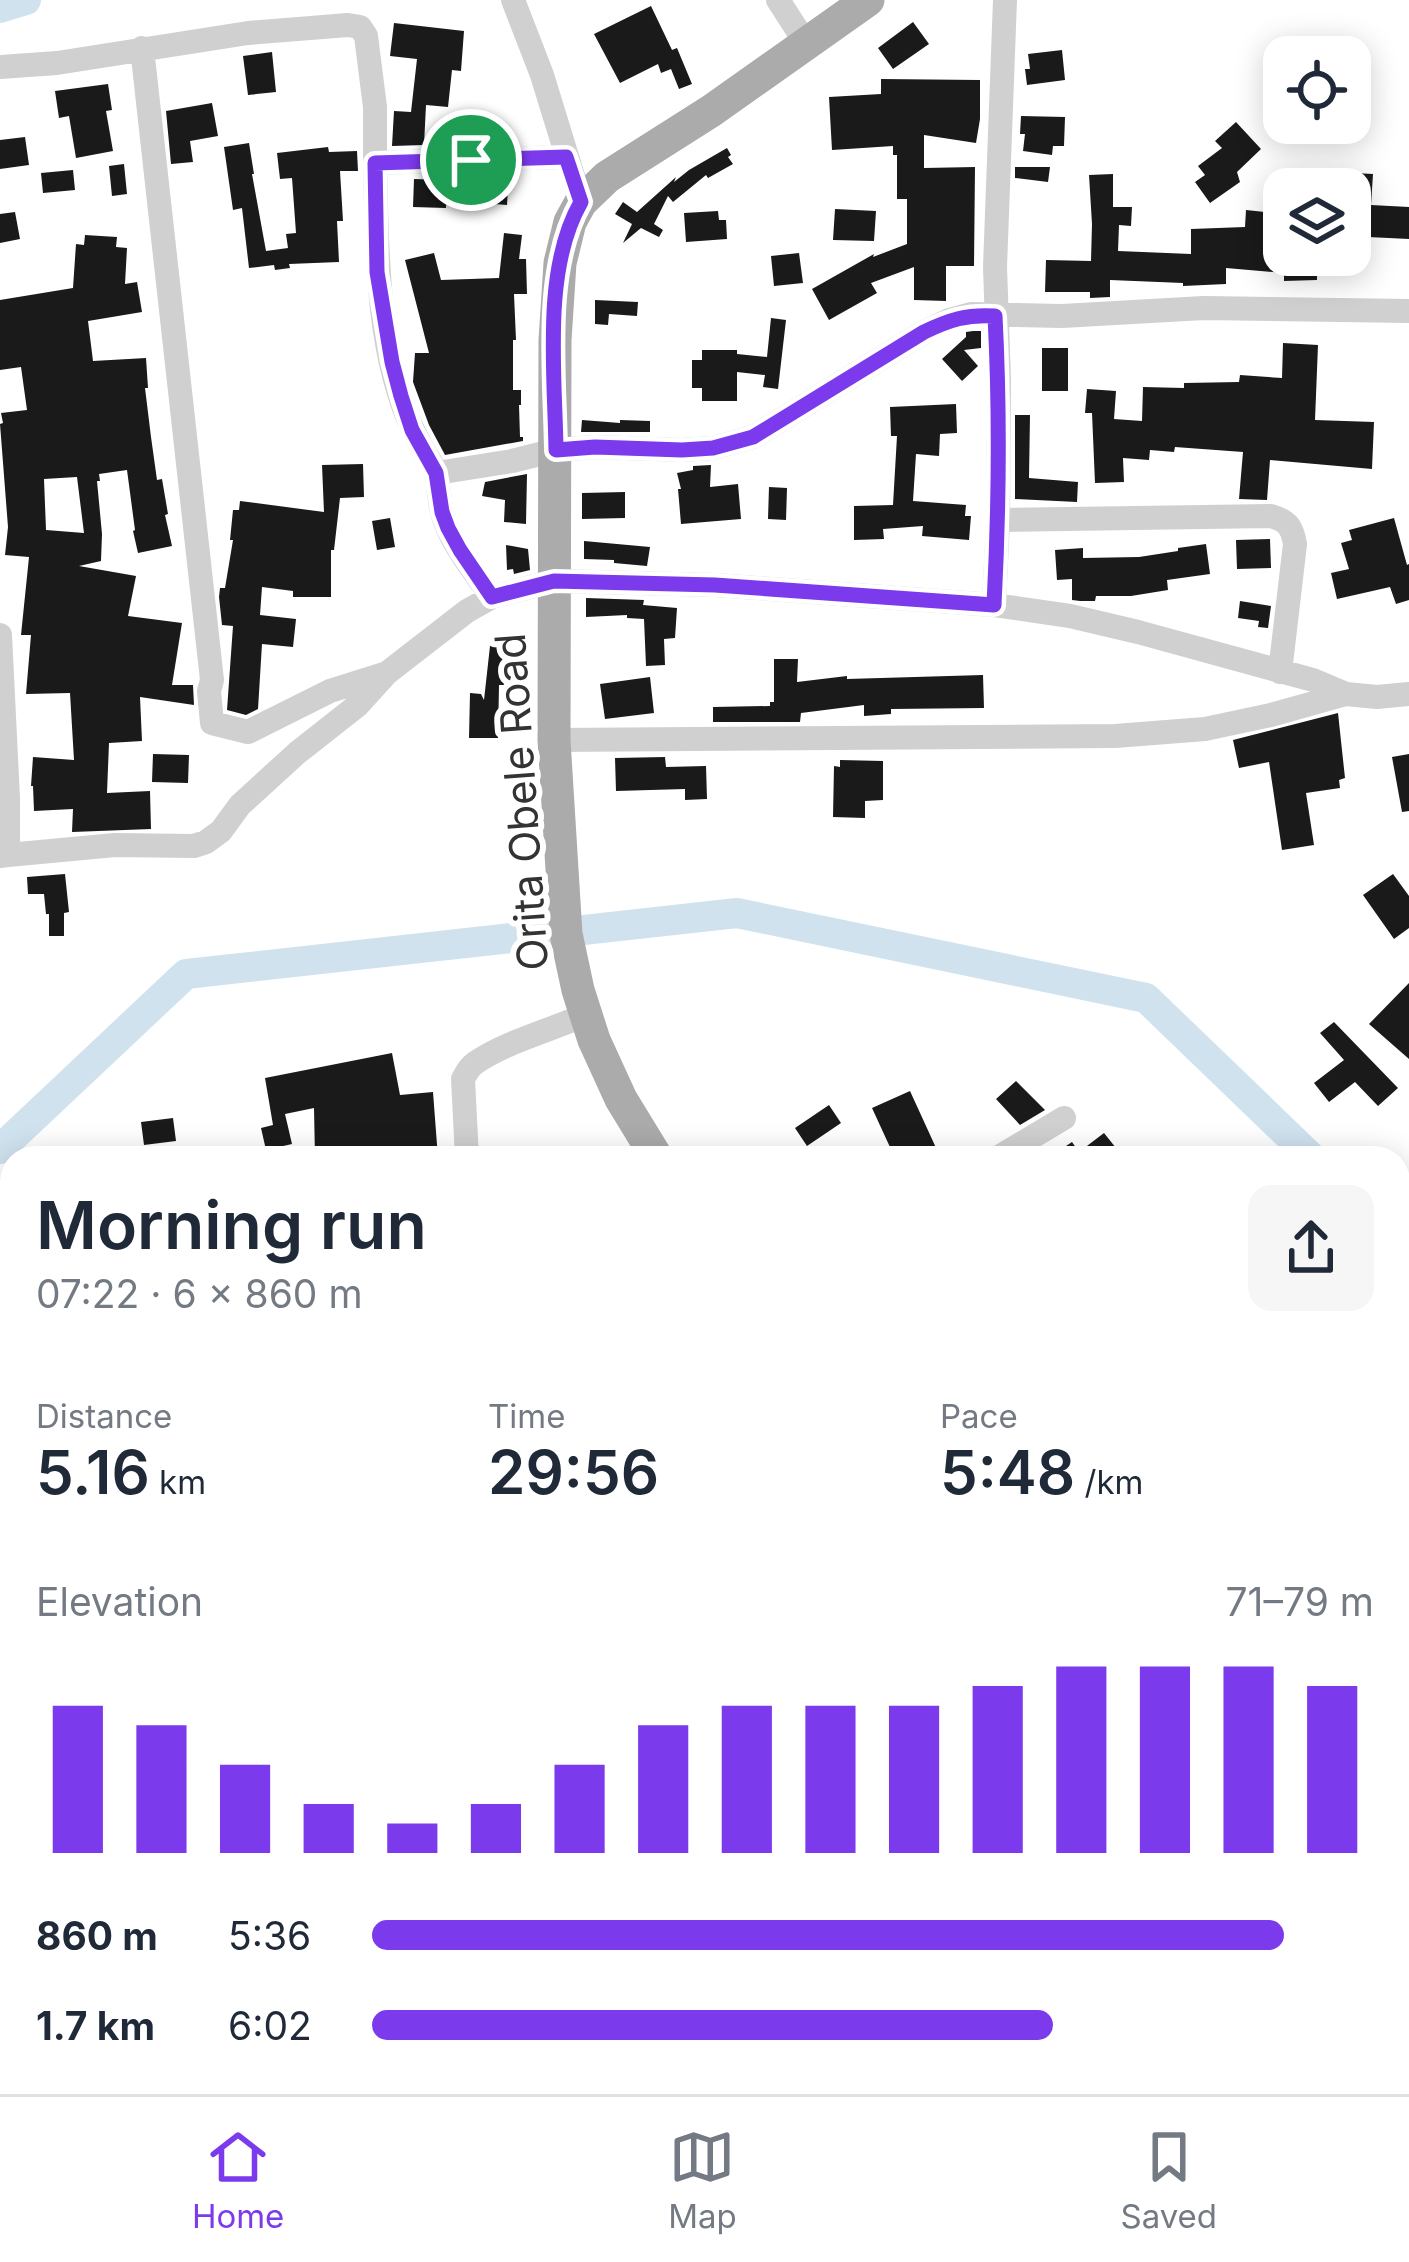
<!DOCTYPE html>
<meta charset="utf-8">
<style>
:root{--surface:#fff;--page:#f6f6f7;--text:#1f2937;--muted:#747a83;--line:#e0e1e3;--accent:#7c3aed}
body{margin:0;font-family:Inter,sans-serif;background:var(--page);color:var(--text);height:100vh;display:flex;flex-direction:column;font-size:45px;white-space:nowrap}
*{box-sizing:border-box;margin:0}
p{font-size:39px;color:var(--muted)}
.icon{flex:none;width:66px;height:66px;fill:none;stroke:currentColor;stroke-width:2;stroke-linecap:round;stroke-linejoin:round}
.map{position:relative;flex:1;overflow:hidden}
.side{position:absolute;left:0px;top:1146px;width:1410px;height:948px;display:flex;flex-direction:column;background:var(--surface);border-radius:36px 36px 0 0;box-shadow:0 6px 30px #0003}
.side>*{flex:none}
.fabs{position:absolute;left:1263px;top:36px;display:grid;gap:24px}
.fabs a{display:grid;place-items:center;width:108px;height:108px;border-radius:24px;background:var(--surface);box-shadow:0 6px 30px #0003;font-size:60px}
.pin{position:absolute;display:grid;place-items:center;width:102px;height:102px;color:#fff;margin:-51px;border:6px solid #fff;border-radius:50%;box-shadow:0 3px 12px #0007}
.round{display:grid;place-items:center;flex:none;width:126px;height:126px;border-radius:24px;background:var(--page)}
.head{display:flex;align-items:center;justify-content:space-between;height:204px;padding:0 36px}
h1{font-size:66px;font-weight:600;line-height:90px}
.metrics{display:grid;grid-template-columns:repeat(3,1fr);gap:18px;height:204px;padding:12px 36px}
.metrics div{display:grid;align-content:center}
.metrics b{font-size:60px;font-weight:600}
.metrics small{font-size:33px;font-weight:400}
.metrics p{font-size:33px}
.chart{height:336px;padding:24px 36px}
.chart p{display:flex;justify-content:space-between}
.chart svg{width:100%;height:216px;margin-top:12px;stroke:var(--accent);stroke-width:6}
ul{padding:0 36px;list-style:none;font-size:39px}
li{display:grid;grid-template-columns:192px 144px 1fr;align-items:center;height:90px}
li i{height:30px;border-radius:15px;background:var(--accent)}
.dock{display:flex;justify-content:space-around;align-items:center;height:168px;border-top:3px solid var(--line);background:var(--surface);font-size:33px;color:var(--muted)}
.dock a{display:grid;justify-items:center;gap:6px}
.dock .current{color:var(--accent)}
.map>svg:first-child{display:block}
</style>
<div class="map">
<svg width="1409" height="2094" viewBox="0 0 1409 2094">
<rect width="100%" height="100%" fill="#fff"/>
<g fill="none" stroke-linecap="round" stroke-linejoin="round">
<path stroke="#cfe2ee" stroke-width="30" d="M0,8L26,0
M0,1149L186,974L737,913L1146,998L1312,1158
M1398,1241L1409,1252"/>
</g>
<path fill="#1a1a1a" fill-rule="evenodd" d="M651,6L672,50L677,48L692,84L679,89L671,69L661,73L658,64L620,83L594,34Z
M913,22L929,44L893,69L878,48Z
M394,23L464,31L461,71L452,70L448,107L426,105L424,145L392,146L394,111L411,112L417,59L390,56Z
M1062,50L1065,80L1027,85L1025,69H1030L1028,54Z
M272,52L276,92L248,95L243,56Z
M881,79L980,80V119L976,143L924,135V168L975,167L974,266H946V301L914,300V267L871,283L877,293L829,320L812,289L874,254L873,257L907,244V199H897V155H893V146L832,150L829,97L881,94Z
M108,84L112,110L106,111L113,151L76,158L69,116L59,118L55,91Z
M212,103L218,136L190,141L193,162L171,164L166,111Z
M1021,116L1065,117L1064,146H1053L1052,155L1023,151L1025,134H1020Z
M1236,122L1261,149L1237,172L1240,182L1210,203L1195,182L1205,175L1198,166L1222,148L1215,141Z
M25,137L29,165L0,169V140Z
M249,143L254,174H252L266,251L288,248L286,234L296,233L292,178L280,179L277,153L328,147L329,152L357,151L358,171H340L343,221H337L339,262L289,264L290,268L275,270L274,265L249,268L242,208L233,210L224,147Z
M727,148L731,155L728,157L733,164L708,178L706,175L673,202L668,196L654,224L663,230L659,237L641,228L623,243L632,224L615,214L623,202L637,212L676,177L674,182L689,170Z
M124,164L127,194L112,196L109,166Z
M1015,167H1050L1048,182L1015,178Z
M73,170L75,190L43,193L41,173Z
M1335,172L1373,174L1371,205L1409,207V239L1368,237V240L1350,239V189H1334Z
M1113,174V207H1132L1131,226L1119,225L1118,251L1191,254V229L1245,227L1246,210L1284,214V255H1317V280L1284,281V273L1226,268V284L1183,286V283L1110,280V297L1090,298V292H1045L1046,260L1091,261L1092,224L1089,175Z
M414,179L447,180L446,208L413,207Z
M484,184L508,186L507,205L483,203Z
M835,209L876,211L874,241L833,240Z
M718,211L719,220H726L727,239L686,242L684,213Z
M15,212L20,239L0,243V214Z
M504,233L522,235L519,259H526L527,294H514L516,340H513V390H521V405H519L520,437H523V441L445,455L429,425L413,382L415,353H429L405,260L434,253L441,280L499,278Z
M85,235L117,237L116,247L127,248L125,284L137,282L142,312L88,321L93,361L146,358L148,388H145L151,437L157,480L162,479L168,514L165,515L172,546L138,553L133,531L135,530L127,470L99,474L100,481H97L102,534L101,561L79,566L136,576L128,616L182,623L172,685H193L194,705L140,697L142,741L109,743L107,793L150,791L151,829L72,832L73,809L34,811L33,786H31L33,757L74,760L70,693L26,694L31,635H21L29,557L5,555L8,527L0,424L3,423L1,413L27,410L21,367L0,370V300L73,288L76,244L84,245ZM77,477L84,533L46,530L44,479Z
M799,253L803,283L774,286L771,256Z
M595,300L638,302L637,316L609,314L608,325L595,324Z
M771,318L786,320L778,389L763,387L765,375L737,372V401H702V388H692V360H702V350H737V354L767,357Z
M973,331H981V348L964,350L978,366L962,381L942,359L966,337V332Z
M1283,343L1318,345L1315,420L1374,422L1372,469L1270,460L1267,500L1239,499L1243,452L1175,447L1174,452L1150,450L1149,460L1123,458L1124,482L1095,483L1092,413H1085L1087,389L1116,391L1114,419L1142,421L1143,387L1184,388V383L1239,382L1240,375L1282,378Z
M1042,348H1068V391H1042Z
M956,404L957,433L940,434L939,456L916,454L913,501L966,505L965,516H971L969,540L922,536L923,526L883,529L884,539L854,540V506L893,505L897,436H891L890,407Z
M1015,415H1030L1029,478L1078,482L1077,502L1015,499Z
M582,420L620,423V420L650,421V432H581Z
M363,464L364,497L340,498L334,550H331V597H293V591L262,587L260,615L296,619L293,647L262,644L258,709L246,715L227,710L233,626L222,625L219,597L220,588H225L233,540H230L233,510H239L240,501L324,512L322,465Z
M711,465L710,487L738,484L741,519L681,524L678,489H681L677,473L693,470V466Z
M527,474L526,524L504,522L505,500L482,496L485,482Z
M769,487L787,488L786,520L768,519Z
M625,492V518L582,519V493Z
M390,518L395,547L377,550L372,521Z
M1394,518L1407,565L1409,564V600L1396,604L1390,587L1337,599L1331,573L1349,569L1341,543L1352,540L1349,530Z
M1270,539L1271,568L1237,569L1236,540Z
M584,541L650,547L647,566L614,563V560L584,559Z
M1206,544L1210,574L1167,580L1168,590L1131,596H1096L1095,601H1080L1072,600V579L1057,580L1055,550L1083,548V558L1139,557L1178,551V548Z
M506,545L528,549L530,570L514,574L513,569L507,570Z
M586,598L644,600L643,605L677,608L675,638L664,639L665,665L646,666L644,619L627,618V615L586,617Z
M1240,601L1271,606L1268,628L1258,627L1259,621L1238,618Z
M490,646L511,648L507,685H499L498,738H469L470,693L481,694L484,700Z
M774,659H798L797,682L847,676V679L983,675L984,708L891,709V714L864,716V705L801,713L800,722H713V707L770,706V702H774Z
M650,677L654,713L605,719L600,684Z
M1338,713L1345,778L1339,780L1340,788L1306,793L1314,845L1282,850L1269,762L1239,768L1233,740Z
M153,754L189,755L188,783L152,782Z
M1409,754V811L1402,812L1392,757Z
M665,757L666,767L706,766L707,799L685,800V789L616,791L615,758Z
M840,760L883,761V800L865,801V818L833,817L834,766L840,767Z
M65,874L69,912L64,913V936H49V914H46L44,894H28L27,877Z
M1393,874L1409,896V928L1394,939L1363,895Z
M1409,983V1059L1369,1024Z
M1334,1022L1398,1088L1378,1106L1355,1082L1329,1102L1314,1083L1344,1060L1320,1033Z
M392,1053L400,1095L433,1092L438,1158H315L314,1108L285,1114L292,1144L266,1150L261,1128L273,1125L265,1078Z
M1016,1081L1045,1110L1020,1125L996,1099Z
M910,1091L937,1150L918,1158H895L872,1108Z
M829,1105L841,1123L807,1146L795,1128Z
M173,1118L176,1141L144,1145L141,1122Z
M1104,1133L1124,1158H1048L1072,1142L1079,1152Z"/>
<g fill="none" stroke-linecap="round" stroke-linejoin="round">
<path stroke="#d0d0d0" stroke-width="24" d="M513,0L542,75L581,202
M778,0L807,45
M142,48L212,680L209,691L212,723L248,732L330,691L384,674
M0,67L57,63L248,33L348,25L360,27L366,36L375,107V163L566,157
M375,163C377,248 376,353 414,432C420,446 429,459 437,473L512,461L556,450L595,447L682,450L713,448L753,437L924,332L949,320L971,314L1062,316L1204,308L1409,311
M437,473C438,486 439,499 442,512C450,543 474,571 492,597
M998,520L1271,516C1288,521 1292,527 1295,544L1280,672
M994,605L998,520L999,381L995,267L1005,0
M0,635L8,798V855L0,856
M554,740L1115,736L1205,729L1271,715L1346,694
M8,855L115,845L194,846L206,842L221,831L240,805L297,753L358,705L387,673L467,611L492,597L554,581L715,585L994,605L1070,616L1138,632L1313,680L1346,694L1377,697L1409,694
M467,1158L463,1079C467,1072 468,1068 475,1063C503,1043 553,1029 585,1015
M997,1158L1064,1118
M0,1500L12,1475
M1398,1539L1409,1536
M1398,1667L1409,1653
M0,1674L12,1679
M1398,1693L1409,1702
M1398,1994L1409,1993
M530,2082L533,2094
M98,2094L107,2082"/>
<path stroke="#ababab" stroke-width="33" d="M657,1158L621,1099L594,1040L578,990L566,934L554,740L555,340L560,263L570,222L581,202L607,177L711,111L868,0
M863,2094L868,2082"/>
</g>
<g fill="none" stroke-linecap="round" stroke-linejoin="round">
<defs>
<path id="route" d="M566,157L581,202C542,270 555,373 556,450L595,447L682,450L713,448L753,437L924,332C949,320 967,314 995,316C1000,412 999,509 994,605L715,585L554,581L492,597L460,550L448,528L442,512L436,473L412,430L401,396L392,362L377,272L375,163Z"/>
</defs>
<use href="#route" stroke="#fff" stroke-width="24"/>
<use href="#route" stroke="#7c3aed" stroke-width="15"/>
</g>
<g text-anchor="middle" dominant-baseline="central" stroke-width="12" stroke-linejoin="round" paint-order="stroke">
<g font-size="42" fill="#333" stroke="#fff">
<text transform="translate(521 802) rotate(-94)">Orita Obele Road</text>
</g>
</g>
</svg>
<div class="fabs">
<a><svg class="icon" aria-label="locate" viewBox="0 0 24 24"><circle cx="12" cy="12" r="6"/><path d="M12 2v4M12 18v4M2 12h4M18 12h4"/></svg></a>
<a><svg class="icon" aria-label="layers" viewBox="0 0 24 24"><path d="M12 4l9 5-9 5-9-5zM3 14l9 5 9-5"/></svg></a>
</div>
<div class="pin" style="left:471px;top:160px;background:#1e9e55"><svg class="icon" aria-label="arrive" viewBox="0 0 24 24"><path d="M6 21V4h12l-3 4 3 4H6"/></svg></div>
<section class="side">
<div class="head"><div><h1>Morning run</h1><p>07:22 · 6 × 860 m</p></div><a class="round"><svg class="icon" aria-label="share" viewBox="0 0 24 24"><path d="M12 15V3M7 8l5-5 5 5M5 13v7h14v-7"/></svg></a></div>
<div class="metrics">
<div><p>Distance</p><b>5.16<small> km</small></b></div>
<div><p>Time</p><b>29:56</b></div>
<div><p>Pace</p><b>5:48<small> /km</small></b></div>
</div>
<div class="chart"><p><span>Elevation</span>71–79 m</p>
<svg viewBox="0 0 160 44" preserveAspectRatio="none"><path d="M5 44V14M15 44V18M25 44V26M35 44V34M45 44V38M55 44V34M65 44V26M75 44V18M85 44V14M95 44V14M105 44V14M115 44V10M125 44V6M135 44V6M145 44V6M155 44V10"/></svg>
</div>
<ul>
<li><b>860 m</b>5:36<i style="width:91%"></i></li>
<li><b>1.7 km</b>6:02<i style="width:68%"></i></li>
</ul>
</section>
</div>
<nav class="dock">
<a class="current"><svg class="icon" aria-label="home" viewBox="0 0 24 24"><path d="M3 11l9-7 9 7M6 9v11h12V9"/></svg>Home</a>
<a><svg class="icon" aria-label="map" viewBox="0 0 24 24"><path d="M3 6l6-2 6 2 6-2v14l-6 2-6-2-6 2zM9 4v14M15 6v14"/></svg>Map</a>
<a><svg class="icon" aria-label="saved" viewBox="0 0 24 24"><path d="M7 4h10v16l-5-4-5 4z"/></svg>Saved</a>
</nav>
